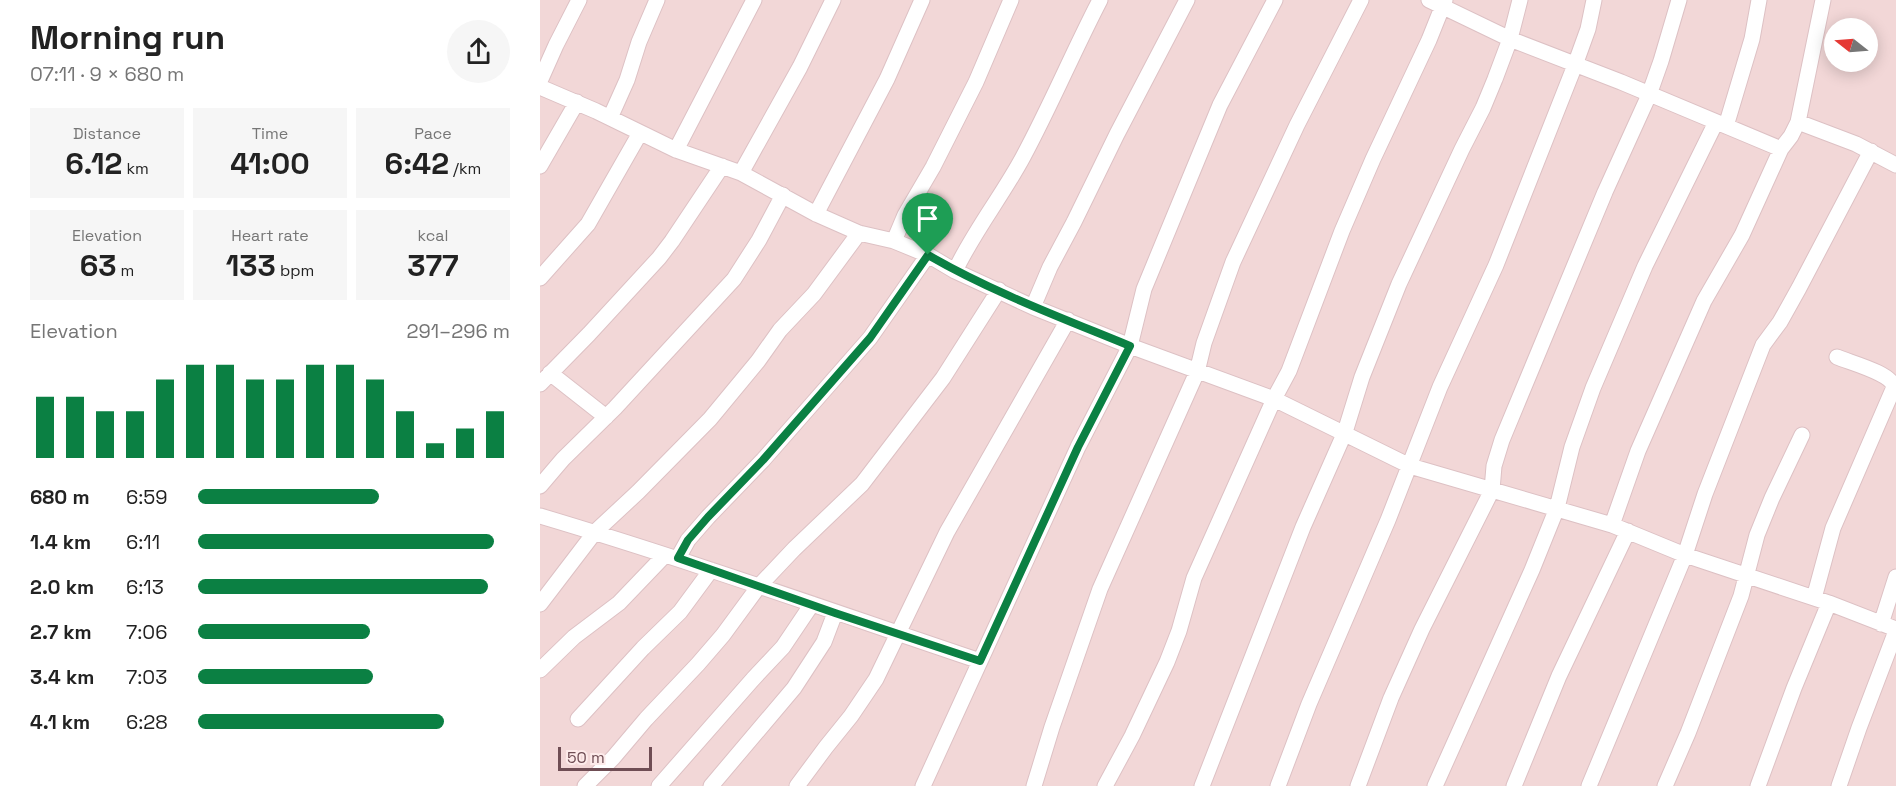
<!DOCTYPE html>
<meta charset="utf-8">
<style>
:root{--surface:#fff;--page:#f6f6f6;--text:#222;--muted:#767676;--accent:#0b8043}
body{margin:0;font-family:"Space Grotesk",sans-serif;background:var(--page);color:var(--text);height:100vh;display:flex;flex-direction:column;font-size:22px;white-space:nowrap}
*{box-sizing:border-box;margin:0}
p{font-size:20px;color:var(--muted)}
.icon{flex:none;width:33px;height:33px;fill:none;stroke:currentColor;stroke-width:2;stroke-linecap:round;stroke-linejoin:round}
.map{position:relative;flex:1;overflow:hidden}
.panel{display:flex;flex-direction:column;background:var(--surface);width:540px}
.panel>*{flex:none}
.needle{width:39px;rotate:287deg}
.tools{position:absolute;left:1284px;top:18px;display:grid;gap:12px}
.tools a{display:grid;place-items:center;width:54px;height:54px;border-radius:50%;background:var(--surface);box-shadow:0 3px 15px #0003;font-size:30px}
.scale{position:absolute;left:18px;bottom:15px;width:94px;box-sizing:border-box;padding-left:6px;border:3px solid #6f4d54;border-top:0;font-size:16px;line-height:21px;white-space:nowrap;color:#6f4d54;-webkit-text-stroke:4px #fdebea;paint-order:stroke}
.pin{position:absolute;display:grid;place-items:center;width:51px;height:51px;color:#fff;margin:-62px -26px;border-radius:50% 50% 50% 0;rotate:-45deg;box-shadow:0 0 6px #0007}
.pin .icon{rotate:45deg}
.round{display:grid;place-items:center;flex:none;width:63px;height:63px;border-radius:32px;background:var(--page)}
.summary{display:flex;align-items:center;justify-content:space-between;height:102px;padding:0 30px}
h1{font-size:33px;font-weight:700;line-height:45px}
.stats{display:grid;grid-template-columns:repeat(3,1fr);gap:9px;height:102px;padding:6px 30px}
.stats div{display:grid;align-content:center;border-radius:0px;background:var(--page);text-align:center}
.stats b{font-size:30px;font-weight:700}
.stats small{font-size:16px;font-weight:400}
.stats p{font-size:16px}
.chart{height:168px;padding:12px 30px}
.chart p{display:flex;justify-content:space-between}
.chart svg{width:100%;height:108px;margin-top:6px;stroke:var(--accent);stroke-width:6}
ul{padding:0 30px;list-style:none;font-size:20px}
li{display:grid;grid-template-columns:96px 72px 1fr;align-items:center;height:45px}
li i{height:15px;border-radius:8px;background:var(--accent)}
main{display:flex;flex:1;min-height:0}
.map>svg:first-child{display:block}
</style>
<main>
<section class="panel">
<div class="summary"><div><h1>Morning run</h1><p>07:11 · 9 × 680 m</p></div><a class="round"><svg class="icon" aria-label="share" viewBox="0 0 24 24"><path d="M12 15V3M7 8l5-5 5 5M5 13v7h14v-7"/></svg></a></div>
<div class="stats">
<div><p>Distance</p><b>6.12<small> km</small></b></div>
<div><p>Time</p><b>41:00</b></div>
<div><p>Pace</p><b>6:42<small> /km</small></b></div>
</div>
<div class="stats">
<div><p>Elevation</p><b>63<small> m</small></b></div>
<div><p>Heart rate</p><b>133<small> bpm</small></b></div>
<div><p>kcal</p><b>377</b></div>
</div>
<div class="chart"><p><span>Elevation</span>291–296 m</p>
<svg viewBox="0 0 160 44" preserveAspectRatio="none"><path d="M5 44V19M15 44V19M25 44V25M35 44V25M45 44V12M55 44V6M65 44V6M75 44V12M85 44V12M95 44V6M105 44V6M115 44V12M125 44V25M135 44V38M145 44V32M155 44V25"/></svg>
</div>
<ul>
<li><b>680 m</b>6:59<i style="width:58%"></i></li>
<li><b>1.4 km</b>6:11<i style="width:95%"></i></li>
<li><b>2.0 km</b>6:13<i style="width:93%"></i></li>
<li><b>2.7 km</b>7:06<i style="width:55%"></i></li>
<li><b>3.4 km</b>7:03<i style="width:56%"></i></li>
<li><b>4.1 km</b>6:28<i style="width:79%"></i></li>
</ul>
</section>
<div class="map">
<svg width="1356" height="786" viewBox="0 0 1356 786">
<rect width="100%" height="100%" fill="#f9e6e5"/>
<path fill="#f2d7d7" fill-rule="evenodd" d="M0,0H1356V786H0ZM1294,28H1328V62H1294Z"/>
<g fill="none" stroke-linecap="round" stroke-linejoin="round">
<defs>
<path id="minor" d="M889,0L970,39L1081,82L1241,149L1251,136L1258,122L1316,144L1356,165
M0,81L16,45L39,0
M0,87L56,111L136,150L201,173L276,214L319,233L354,241L388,255L415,271L493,307L590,346L734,399L870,466L1072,525L1145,555L1289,603L1356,629
M70,118L87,80L99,42L117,0
M1258,122L1283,0
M1186,126L1212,39L1219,0
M136,150L214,0
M0,166L37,102
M201,173L260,67L293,0
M276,214L347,79L382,0
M354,241L365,215L393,167L436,82L471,0
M415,271C434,231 462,196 483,157C511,105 533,52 560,0
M0,278L48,224L100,133
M493,307L510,267L534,222L577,134L647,0
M10,373L66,417
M0,384L49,334L119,258L132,241L182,166
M0,486L23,459L75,408L194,279L219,240L243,195
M0,516C148,560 294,612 440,661
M1072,525L1098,451L1164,301L1202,235L1241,149
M138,558L148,540L168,517L223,460L330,338L388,255
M1274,598L1293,528L1354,387C1351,373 1311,363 1297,357
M0,604L55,532L98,492L170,419L218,361L240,330L274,294L319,233
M1341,624L1356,577
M0,670L34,637L79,603L125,555
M38,719L103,648L140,612L171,570
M45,786L73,758L106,719L158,664L183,635L219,586L254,549L322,484L403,378L459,290
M119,786L213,679L243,647L272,604
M171,786L254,688L284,642L295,613
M257,786L286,747L311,716L336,679L407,532L528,320
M383,786L538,447L590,346L604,289L680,105L735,0
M494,786L512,727L560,589L657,372L664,343L693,262L757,125L821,0
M565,786L592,736L627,662L639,631L654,578L734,399L749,371L802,231L833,159L889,40L905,0
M662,786L763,527L805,432L822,377L859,284L922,149L943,108L955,79L970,39L980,0
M738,786L769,704L848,520L900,387L956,265L1035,65L1048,29L1054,0
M818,786L851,698L882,629L952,490L954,466L962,440L1065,192L1109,95L1121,61L1139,0
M895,786L992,570L1017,508L1032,447L1053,388L1105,266L1176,122
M974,786L1019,676L1088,531
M1049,786L1145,555L1165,494L1223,345L1240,322L1259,288L1331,151
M1125,786L1148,733L1201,596L1217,535L1232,498L1262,435
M1218,786L1254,688L1289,603
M1299,786L1319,728L1356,631"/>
</defs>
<use href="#minor" stroke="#ddc1c4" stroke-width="17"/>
<use href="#minor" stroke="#fff" stroke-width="15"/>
</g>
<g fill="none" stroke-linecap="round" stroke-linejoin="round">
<defs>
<path id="route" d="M388,255C452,292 522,318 590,346L538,447L440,661L295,613L138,558L148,540L168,517L223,460L330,338Z"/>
</defs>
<use href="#route" stroke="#fff" stroke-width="12"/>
<use href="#route" stroke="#0b8043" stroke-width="8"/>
</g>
</svg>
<div class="tools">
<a><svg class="needle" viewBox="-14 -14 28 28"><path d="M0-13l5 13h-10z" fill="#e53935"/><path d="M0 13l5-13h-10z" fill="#767676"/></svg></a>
</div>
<div class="scale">50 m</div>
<div class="pin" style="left:388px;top:255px;background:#1e9e55"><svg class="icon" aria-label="arrive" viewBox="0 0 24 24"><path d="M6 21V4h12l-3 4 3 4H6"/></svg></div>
</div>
</main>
